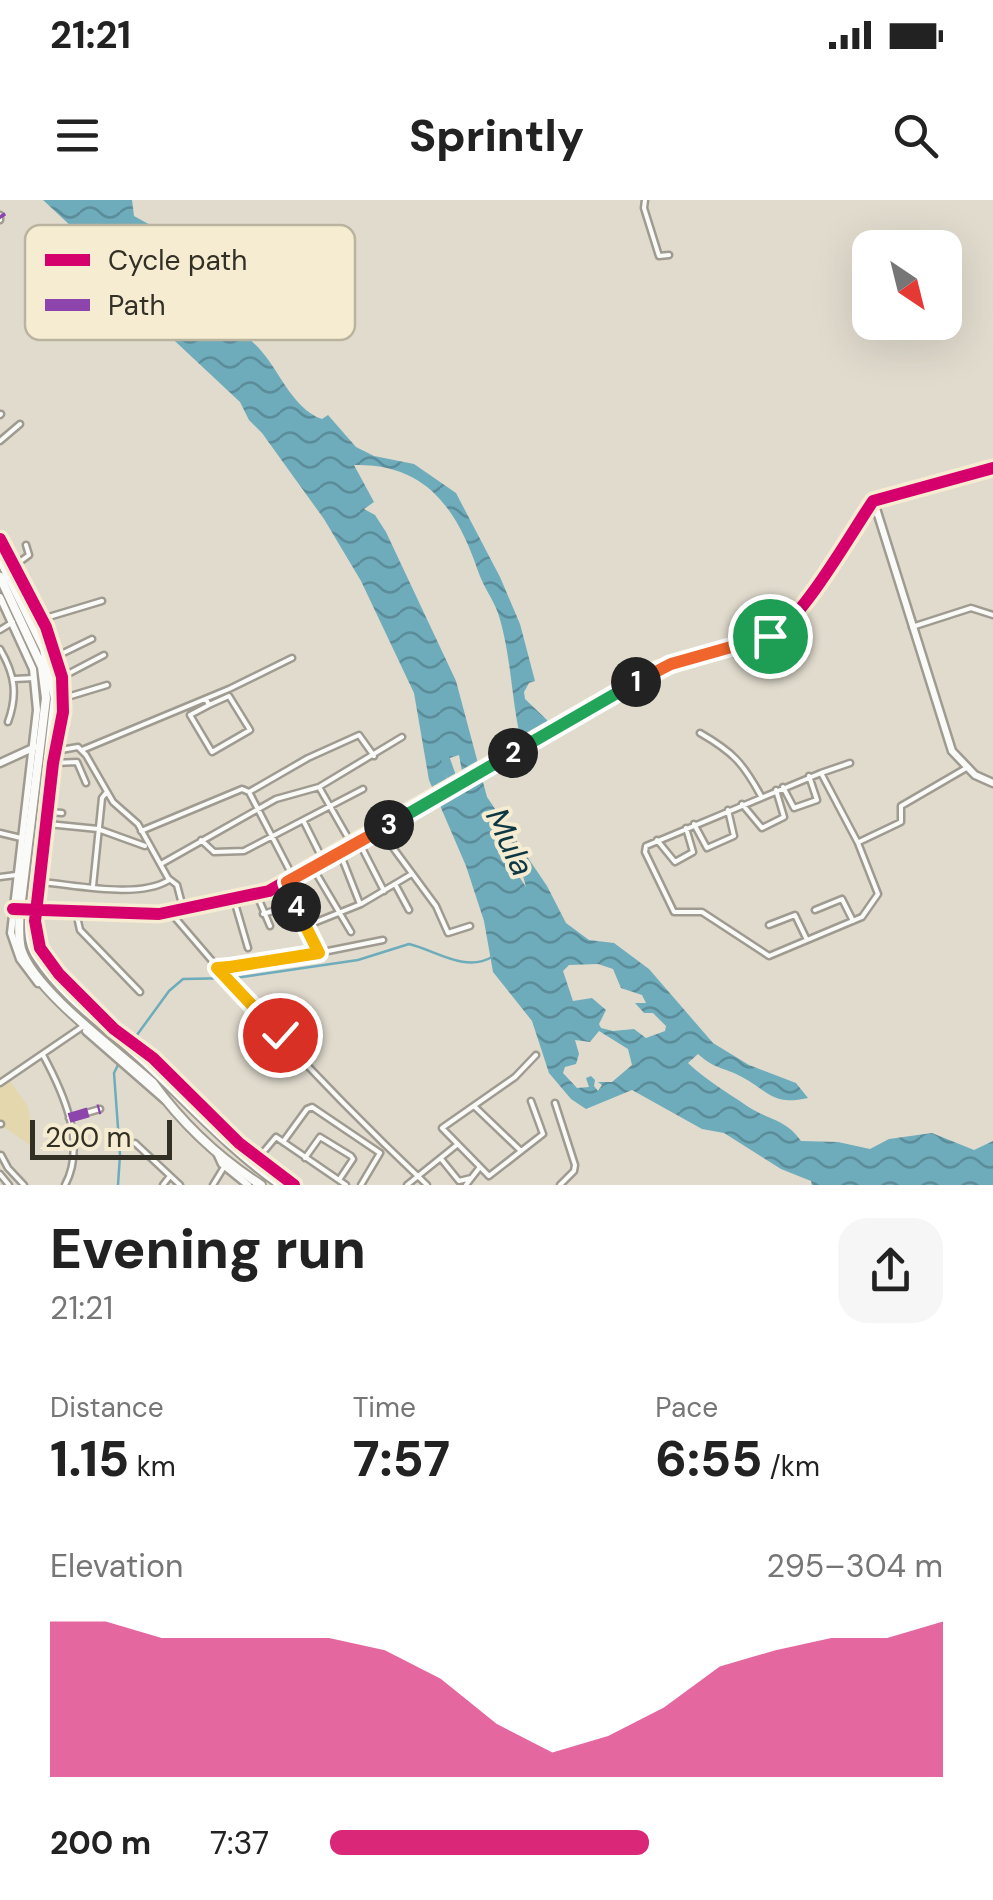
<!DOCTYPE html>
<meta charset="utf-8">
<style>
:root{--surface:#fff;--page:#f6f6f6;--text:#222;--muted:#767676;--accent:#db2777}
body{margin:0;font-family:"DM Sans",sans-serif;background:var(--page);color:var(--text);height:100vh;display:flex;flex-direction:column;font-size:38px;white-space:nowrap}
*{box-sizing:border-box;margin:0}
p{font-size:32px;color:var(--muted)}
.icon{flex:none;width:55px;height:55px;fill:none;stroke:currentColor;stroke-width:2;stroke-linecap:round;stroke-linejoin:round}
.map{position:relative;height:985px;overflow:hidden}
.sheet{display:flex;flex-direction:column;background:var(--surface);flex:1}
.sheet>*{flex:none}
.needle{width:65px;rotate:145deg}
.tools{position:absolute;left:852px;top:30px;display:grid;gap:20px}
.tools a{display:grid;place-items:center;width:110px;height:110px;border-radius:20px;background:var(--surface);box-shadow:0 10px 40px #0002;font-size:50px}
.scale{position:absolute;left:30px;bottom:25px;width:142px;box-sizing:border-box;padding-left:10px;border:5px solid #322f25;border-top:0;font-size:28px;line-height:35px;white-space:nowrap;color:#322f25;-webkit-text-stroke:8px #f5ecd2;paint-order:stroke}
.pin{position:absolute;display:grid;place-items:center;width:85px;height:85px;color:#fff;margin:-42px;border:5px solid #fff;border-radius:50%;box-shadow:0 2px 10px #0007}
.km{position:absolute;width:50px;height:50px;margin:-25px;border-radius:50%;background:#222;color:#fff;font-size:28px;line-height:50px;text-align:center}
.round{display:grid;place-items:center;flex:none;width:105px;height:105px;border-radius:30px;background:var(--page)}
.overview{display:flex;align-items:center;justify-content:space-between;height:170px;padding:0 50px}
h1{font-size:55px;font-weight:800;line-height:75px}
.figures{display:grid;grid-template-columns:repeat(3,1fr);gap:15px;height:170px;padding:10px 50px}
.figures div{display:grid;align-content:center}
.figures b{font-size:50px;font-weight:800}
.figures small{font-size:28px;font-weight:400}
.figures p{font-size:28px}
.chart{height:280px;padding:20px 50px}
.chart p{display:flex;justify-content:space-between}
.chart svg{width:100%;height:180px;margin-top:10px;fill:var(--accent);opacity:.7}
ul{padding:0 50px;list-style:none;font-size:32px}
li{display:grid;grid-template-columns:160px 120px 1fr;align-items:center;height:75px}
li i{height:25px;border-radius:12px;background:var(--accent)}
.status{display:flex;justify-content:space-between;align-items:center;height:70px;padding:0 50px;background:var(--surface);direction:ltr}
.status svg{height:28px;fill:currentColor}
header{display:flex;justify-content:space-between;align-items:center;height:130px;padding:0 50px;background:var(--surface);font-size:45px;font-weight:800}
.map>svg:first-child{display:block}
</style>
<div class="status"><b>21:21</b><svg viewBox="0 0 49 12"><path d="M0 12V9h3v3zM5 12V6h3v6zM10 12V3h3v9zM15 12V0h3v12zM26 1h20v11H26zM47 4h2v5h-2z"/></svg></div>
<header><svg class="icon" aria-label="menu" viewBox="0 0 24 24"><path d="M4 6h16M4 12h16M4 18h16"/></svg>Sprintly<svg class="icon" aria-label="search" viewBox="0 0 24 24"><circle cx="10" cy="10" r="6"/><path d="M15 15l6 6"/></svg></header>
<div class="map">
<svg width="993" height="985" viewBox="0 0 993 985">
<defs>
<pattern id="water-waves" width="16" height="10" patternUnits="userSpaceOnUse" patternTransform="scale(2.5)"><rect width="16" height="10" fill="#6eacbc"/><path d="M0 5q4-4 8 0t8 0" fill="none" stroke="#5b8c99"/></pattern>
</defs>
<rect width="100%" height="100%" fill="#e0dbcd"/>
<path fill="#e4d6ad" d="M8,878L28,907L34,948L0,924V883Z"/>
<path fill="url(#water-waves)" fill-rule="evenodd" d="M43,0H132L134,16L161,31L183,68L215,106L229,114L237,132C275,148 284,206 322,219L328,215L356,247L374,256L414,264L456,293L500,377L520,424L535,481L529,483L524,492L525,499L547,520L550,531L530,542L520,536C511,496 511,453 498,413C493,399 483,386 478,371C457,309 426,263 354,265L374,302L364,309L375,315L386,332L456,481L487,597L547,686L566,723L589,740L614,743L649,769L713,843L749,865L796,883L808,898C772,906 770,892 742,877C724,867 716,870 698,854L688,863C707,881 727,892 747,906C768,920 786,919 801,941L838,942L870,949L889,939L932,933L974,950L993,941V985H812L811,981L781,969L724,933L702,929L632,890L586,909L571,899L549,873L532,821L493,772L484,721L466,666L429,580L414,493L361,381L324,319L262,233L249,220L240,202L146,114L119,71ZM459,555L464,582L455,588L448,583L445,568L447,559ZM503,629L516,650L526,687L514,669L498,631ZM598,764L613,769L621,788L642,795L646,803H635L644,813H653L666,826L665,831L646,838L634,829L613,831L601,828L599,824L606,810L592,798L573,801L563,771L569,765ZM599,831L628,849L632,865L612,882H598L602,885L598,891L594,886L595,880L591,876L586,878L589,887L577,888L563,873L565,867L576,864L579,854L575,840L590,842Z"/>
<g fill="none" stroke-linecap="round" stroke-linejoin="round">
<path stroke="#6eacbc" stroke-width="2.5" d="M134,839L169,791L183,779L235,778L358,760L409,744C435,750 465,773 492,757
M118,985L120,955L114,873L119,863"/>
<path stroke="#6eacbc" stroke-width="9" d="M444,555L457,592"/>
<defs>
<path id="street" d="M645,0L644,8L659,56L669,55
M0,15V20
M0,215L1,214
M0,241L20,224
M14,366L29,355L26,345
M42,419L102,401
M912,427L971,408L993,415
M0,430L13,422
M0,449C15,475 18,494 8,522
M57,456L92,439
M62,477L104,455
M14,479L34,478
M64,498L107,485
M206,499L209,505L229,496L250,530L212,552L190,515L209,505
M700,533C733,552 743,563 761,596
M82,550L229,489L292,458
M55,551L78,547L86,555L113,602L138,624L168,678L177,685L183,708
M55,563L77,562L86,583
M821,573L858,643L878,694L862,717L769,756L702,712H674L645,652L646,646Z
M821,573L850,563
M319,587L351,643
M783,587L794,608L817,600L809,576
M249,592L292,675
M742,604L762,628L784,617L776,590
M49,612L62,613
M304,622L322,658
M48,624L98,629L145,646
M694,624L707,648L734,636L728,610
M380,630L436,706L448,733L470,726
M141,631L242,589L249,592L308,558L359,535L374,556
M0,633L21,638
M201,640L214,652L244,651L363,589
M657,640L675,662L693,652L686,628
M359,642L384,691
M859,642L901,622V606L968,567
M340,653L360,704
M161,664L276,599L319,587L402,537
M313,668L351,732
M0,677L16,675
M41,682C76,685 139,699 169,680
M287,683L298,712L319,753
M395,684L409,710
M93,686L102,598L106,593
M257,695L270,726
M234,700L248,748
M815,710L842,699L853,721
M76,712L80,730L140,792
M171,713C251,808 337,900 427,985
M263,714L295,704
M769,725L795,715L807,740
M306,726L361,704L410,675
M217,768L283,760L383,740
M43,855C63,892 87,944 65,985
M0,883L82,827
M531,901L543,934L489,976L442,928L515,877L536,855
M555,903L575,965L574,971L560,985
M474,906L521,951
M69,918L100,909
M0,924H1
M283,942L307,909L312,907L380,953L361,985
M135,943L180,985
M1,955L8,968L24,985
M260,956L276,937L346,985
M305,958L320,937L351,956L353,959L339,980
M442,960L459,981L471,978
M0,974L9,985
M163,985L170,976
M213,985L224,967
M407,985L458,944
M466,985L480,967"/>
<path id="secondary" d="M874,302L952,551L975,575L993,583
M0,339L46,427L62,477L63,512L53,563L35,721L40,748L59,774L114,829L153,858L239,943L294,985
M0,397L33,469L37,510L11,733L20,759L38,783
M0,563L35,547
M13,709L159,714L269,691L657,469L775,434C807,411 850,335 873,301L993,268
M86,831L165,900
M217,953L222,964L248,985"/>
<path id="primary" d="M0,359L44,449L55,498L29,721C29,735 30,747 38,758C67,802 112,830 149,866C192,907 232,951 281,985
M0,377L42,467L46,498L20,709C19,722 18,736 21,749C34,791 119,852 153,883C182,923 219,958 261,985"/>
</defs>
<use href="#street" stroke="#9f9b90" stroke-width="9"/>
<use href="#secondary" stroke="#9f9b90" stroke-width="11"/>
<use href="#primary" stroke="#9f9b90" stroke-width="12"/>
<use href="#street" stroke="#fafaf8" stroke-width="4"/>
<use href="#secondary" stroke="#fafaf8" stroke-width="6"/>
<use href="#primary" stroke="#fafaf8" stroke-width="8"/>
<path stroke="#8e44ad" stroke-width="10" stroke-dasharray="20 10" stroke-linecap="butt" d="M0,15L2,18
M69,918L100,909"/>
<defs>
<path id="cycleway" d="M0,339L46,427L62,477L63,512L53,563L35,721L40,748L59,774L114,829L153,858L239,943L294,985
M13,709L159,714L269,691L657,469L775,434C807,411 850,335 873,301L993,268"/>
</defs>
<use href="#cycleway" stroke="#f5ecd2" stroke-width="19"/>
<use href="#cycleway" stroke="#d6006c" stroke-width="12"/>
</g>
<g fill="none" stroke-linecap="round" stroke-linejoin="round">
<defs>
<path id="split-1" d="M636,482L671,464L770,436"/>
<path id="split-2" d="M513,553L636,482"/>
<path id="split-3" d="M389,625L513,553"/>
<path id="split-4" d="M296,707L287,682L389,625"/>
<path id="split-5" d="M230,767L319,753L296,707"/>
<path id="split-6" d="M230,767L217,768L280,835"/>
</defs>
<use href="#split-1" stroke="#fff" stroke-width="20"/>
<use href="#split-2" stroke="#fff" stroke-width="20"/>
<use href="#split-3" stroke="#fff" stroke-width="20"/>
<use href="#split-4" stroke="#fff" stroke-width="20"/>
<use href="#split-5" stroke="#fff" stroke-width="20"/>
<use href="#split-6" stroke="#fff" stroke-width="20"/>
<use href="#split-1" stroke="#f0652b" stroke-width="12"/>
<use href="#split-2" stroke="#22a559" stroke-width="12"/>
<use href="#split-3" stroke="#22a559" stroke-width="12"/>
<use href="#split-4" stroke="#f0652b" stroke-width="12"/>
<use href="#split-5" stroke="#f5b400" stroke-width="12"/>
<use href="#split-6" stroke="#f5b400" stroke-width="12"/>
</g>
<g text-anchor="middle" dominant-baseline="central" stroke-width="8" stroke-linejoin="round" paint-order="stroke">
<g font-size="32" font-style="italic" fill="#0d3743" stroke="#f5ecd2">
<text transform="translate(510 642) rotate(65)">Mula</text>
</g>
</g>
<rect x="25" y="25" width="330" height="115" rx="15" fill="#f5ecd2" stroke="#bab39e" stroke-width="2.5"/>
<rect x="45" y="54" width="45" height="12" fill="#d6006c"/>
<rect x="45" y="99" width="45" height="12" fill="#8e44ad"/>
<g font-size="28" fill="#322f25">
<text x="108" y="70">Cycle path</text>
<text x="108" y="115">Path</text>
</g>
</svg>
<div class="tools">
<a><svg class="needle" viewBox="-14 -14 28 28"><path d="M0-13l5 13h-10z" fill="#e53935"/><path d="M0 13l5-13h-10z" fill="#767676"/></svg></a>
</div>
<div class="scale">200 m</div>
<div class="pin" style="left:770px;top:436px;background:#1e9e55"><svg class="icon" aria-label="arrive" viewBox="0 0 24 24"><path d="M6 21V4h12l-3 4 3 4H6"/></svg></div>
<div class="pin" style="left:280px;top:835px;background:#d93025"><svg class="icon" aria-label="check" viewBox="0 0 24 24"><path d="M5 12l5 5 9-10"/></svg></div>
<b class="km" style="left:636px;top:482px">1</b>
<b class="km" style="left:513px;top:553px">2</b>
<b class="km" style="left:389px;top:625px">3</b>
<b class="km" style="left:296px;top:707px">4</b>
</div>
<section class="sheet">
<div class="overview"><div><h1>Evening run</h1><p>21:21</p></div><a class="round"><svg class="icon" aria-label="share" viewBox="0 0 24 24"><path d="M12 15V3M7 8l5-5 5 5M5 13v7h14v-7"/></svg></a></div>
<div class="figures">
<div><p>Distance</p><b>1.15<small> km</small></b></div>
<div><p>Time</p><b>7:57</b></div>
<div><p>Pace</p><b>6:55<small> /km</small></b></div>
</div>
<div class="chart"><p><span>Elevation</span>295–304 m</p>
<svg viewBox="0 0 160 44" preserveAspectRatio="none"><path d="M0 44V6L10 6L20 10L30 10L40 10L50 10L60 13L70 20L80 31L90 38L100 34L110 27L120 17L130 13L140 10L150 10L160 6V44z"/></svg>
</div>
<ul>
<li><b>200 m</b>7:37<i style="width:52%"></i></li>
</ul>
</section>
